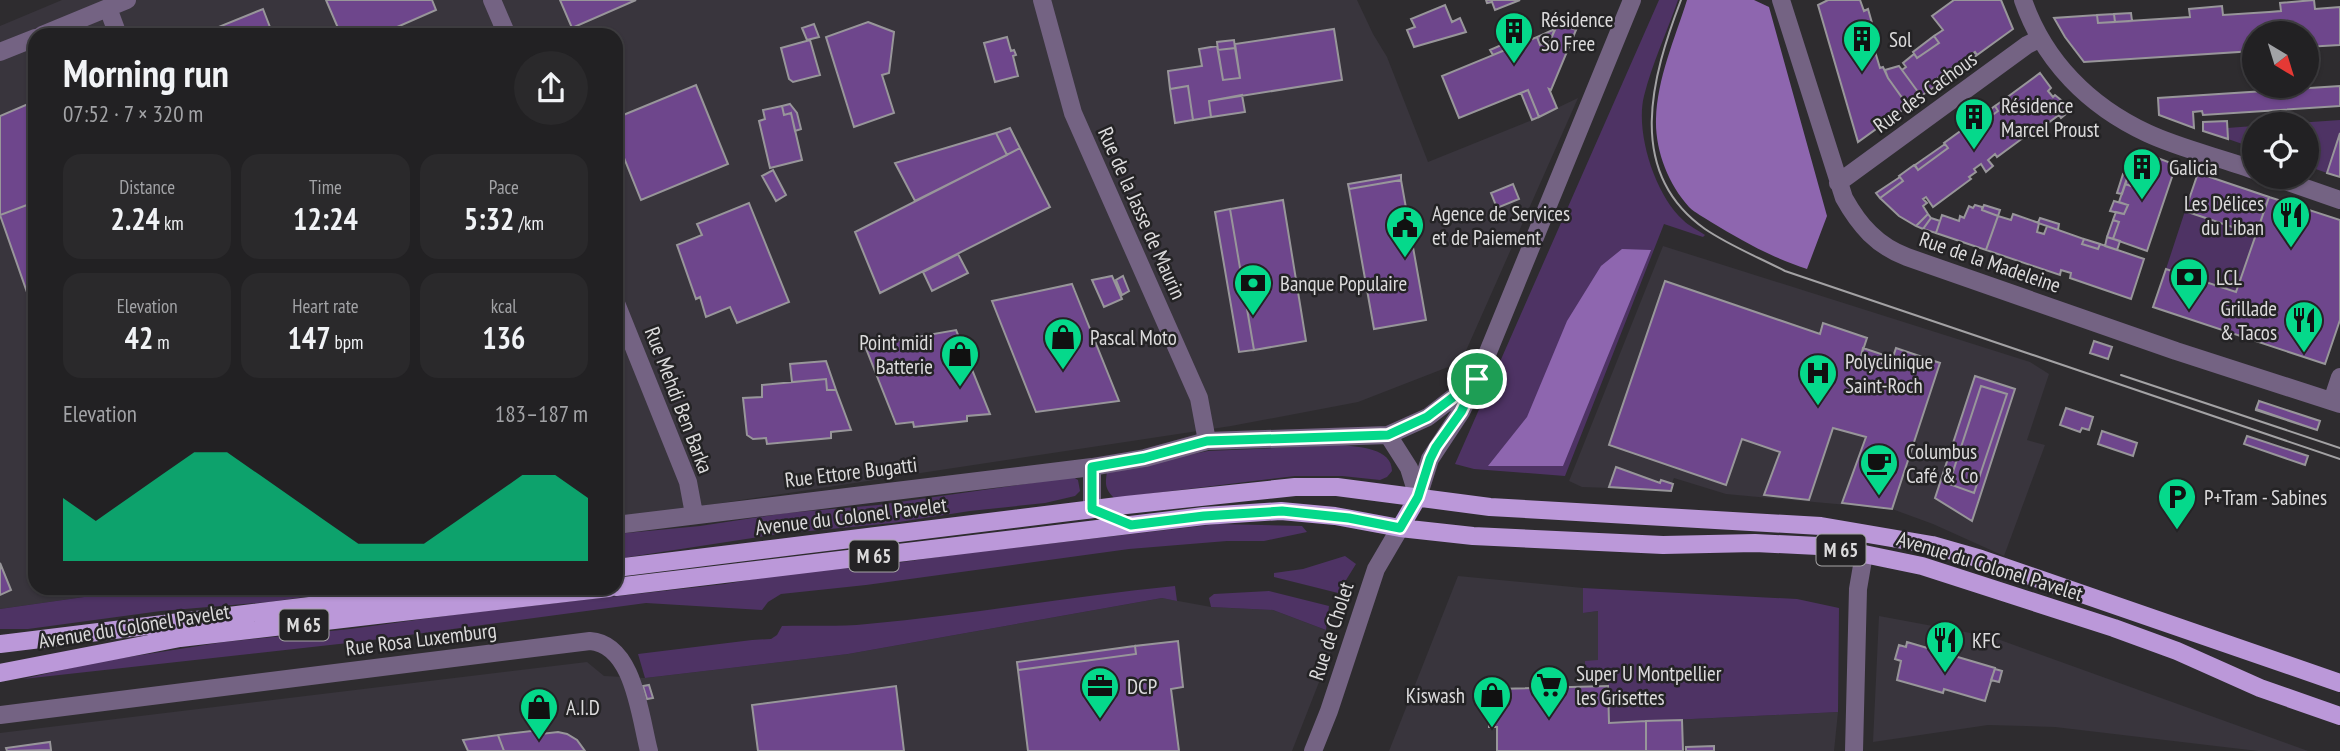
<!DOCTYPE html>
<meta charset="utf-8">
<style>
:root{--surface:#222123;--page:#2a292b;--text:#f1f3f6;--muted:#a2a3a6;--line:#3f3e41;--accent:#05d98b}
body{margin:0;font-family:"PT Sans Narrow",sans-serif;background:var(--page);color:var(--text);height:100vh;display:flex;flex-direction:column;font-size:26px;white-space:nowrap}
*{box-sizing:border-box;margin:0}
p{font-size:23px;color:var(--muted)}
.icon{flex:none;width:38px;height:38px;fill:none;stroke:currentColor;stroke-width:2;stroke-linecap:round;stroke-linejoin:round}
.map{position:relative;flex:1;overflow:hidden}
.drawer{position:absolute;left:28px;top:28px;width:595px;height:567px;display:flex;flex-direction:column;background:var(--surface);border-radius:21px;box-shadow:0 2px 5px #0004,0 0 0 2px var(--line)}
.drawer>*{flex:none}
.needle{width:46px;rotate:142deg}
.fabs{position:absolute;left:2242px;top:21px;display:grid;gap:14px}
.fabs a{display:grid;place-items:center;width:77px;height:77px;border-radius:50%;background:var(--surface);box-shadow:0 2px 5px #0004,0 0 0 2px var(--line);font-size:35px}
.pin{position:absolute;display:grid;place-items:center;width:60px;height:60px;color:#fff;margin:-30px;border:4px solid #fff;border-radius:50%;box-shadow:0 2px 7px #0007}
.round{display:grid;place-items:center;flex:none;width:74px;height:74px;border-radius:37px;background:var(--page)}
.overview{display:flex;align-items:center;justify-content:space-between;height:119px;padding:0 35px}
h1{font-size:38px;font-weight:800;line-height:52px}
.stats{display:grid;grid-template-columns:repeat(3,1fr);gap:10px;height:119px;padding:7px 35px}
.stats div{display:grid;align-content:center;border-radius:18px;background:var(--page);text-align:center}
.stats b{font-size:30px;font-weight:800}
.stats small{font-size:19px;font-weight:400}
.stats p{font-size:19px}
.chart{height:196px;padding:14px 35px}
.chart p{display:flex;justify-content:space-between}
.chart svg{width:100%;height:126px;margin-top:7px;fill:var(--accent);opacity:.7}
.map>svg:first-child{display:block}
</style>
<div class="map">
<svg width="2340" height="751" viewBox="0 0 2340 751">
<rect width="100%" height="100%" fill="#2e2c2f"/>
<path fill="#39353d" d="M62,0H1357L1373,34L1387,57L1428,162L1532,120L1578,98L1461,362L1358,402L1231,426L616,519V35H35V588H147L0,609V26Z
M1663,246L2030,362L2049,374L2027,440L2045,445L2004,556L1933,524L1892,509L1726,494L1674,478L1669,490L1582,487L1569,481Z
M1458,576L1583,588V613L1598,611V660L1585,677H1608L1609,723L1838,712L1834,751H1389Z
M1162,598L1211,607L1273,610L1326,630L1332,649L1292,751H0V733L587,662L604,676L645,678L848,654Z
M1879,616L1992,637L2308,751H2258L2055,727L1988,725L1873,742Z"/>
<path fill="#4e3364" d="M1659,0H1678C1667,32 1652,64 1644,96C1635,132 1655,195 1683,220C1689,226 1698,230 1705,235L1703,237L1664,224L1565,476L1474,469L1455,464Z
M2340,120V133L2327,173L2307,166L2306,124H2282Z
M2254,126V148L2228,139L2227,128Z
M2185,211L2256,235L2236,292L2166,269Z
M1342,445C1359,447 1392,448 1392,471L1387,477L1380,480L1342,476H1295L1114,498C1105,489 1105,484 1107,472L1208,451Z
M1073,477L1078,480L1080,491L1075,496L1045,503L970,511L893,523L778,534L616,559V534L700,526L786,513L878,505Z
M1218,524L1302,526L1307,532L1264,541H1227L1129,549L866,585L781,594L768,602L762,610L646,603L357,642L23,679L97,662L224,642L350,629L467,613L725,584L784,574L882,565L959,554Z
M1345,556L1356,564L1338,593L1274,577V573L1303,569Z
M1175,586L1177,601L1162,598L848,654L645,678L638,654L752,640L771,639L777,635L782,626C810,625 839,627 867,624C970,615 1072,596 1175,586Z
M147,588H367L269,602L161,611L28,629H0V609Z
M1583,588L1797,599L1839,608L1838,712L1609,723L1608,678H1585V661L1598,660V611L1583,613Z
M1269,591L1329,606L1326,630L1273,610L1211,607L1209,598L1214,594Z"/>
<path fill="#8e66af" d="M1687,0H1754L1769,7L1827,216L1807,269C1773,258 1742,241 1711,222C1704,217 1695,213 1689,207C1668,184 1655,150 1656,119C1657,79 1675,38 1687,0Z
M1622,249L1651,250L1563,466H1488L1527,417L1567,321L1601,266Z"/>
<path fill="#6e468c" stroke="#98969a" stroke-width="2" d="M326,0H432L436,10L379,35H341Z
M560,0H636L572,28Z
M1486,0H1520L1495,10L1492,2L1487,3Z
M1828,0H1860L1864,11L1868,9L1876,37L1871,38L1880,68L1883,67L1888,78L1908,106L1858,142L1818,5Z
M1954,0H2001L2013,29L1977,55L1975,52L1934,81L1937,85L1921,96L1902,70L1906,67L1903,63L1914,54L1917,58L1939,43L1934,36L1943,30L1932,16Z
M2314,0L2315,9L2340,7V45L2306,47V33H2254V51L2084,62L2065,37L2054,18L2097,15L2098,23L2190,17L2189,9L2222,6L2223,15L2269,12L2281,11L2280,3Z
M1445,5L1452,22L1460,18L1466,32L1414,47L1407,30L1415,27L1411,19Z
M263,9L273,35H212L211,30Z
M2131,13L2132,21L2115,22L2114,14Z
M2114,14L2115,22L2098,23L2097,15Z
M1573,16L1581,20L1576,30L1558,23Z
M868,22L894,32L889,73L882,75L894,113L854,127L826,37Z
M1558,23L1576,30L1551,90L1549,89L1557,108L1539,117L1528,90L1459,118L1442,76L1537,37L1540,45L1550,41Z
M814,24L819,37L807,40L802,28Z
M1334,29L1342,80L1209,101L1211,117L1193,120L1188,86L1170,89L1168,71L1202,66L1199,49L1217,46L1223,80L1240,78L1235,44Z
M1555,29L1550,41L1540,45L1537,37Z
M1934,36L1939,43L1917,58L1913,52Z
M1007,37L1011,51L1014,50L1016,55L1013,56L1018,76L995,82L984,43Z
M810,40L820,75L793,82L789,79L781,48Z
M1234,40L1235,48L1218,50L1217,42Z
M1508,42L1510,48L1493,55L1490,50Z
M1235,48L1240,78L1223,80L1218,50Z
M1975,52L1977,55L1937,85L1934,81Z
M1899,66L1921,96L1908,106L1888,78L1885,70Z
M2040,73L2051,88L2048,91L2053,97L2055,95L2072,109L2061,118L2059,115L2029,137L2027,135L1997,157L1995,154L1988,160L1993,166L1986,172L1981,164L1974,169L1976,172L1969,177L1971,179L1933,207L1926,197L1923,199L1927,203L1923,206L1928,214L1916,226L1899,216L1881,199L1880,198L1903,181L1899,176L1914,165L1918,170L1948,148L1944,143L1966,127L1969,132L1998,111L1995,106L2002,101Z
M696,85L728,164L641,200L616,138V118Z
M1188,86L1193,120L1175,123L1170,89Z
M2340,86V106L2203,115L2202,111L2193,112L2194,128L2159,115L2158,98Z
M1528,90L1539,117L1532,120L1521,93Z
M1242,95L1245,112L1211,117L1209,101Z
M35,101V202L0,215V116Z
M790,104L797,113L801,129L795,131L791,113L784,115L782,106Z
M782,106L784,115L791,113L802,160L770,168L759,121L765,119L763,110Z
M1995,106L1998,111L1969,132L1966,127Z
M2227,121L2228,139L2203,131V122Z
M1010,128L1020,148L1007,155L996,133Z
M996,133L1007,155L915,201L895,163Z
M2340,133V177L2327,173Z
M1945,144L1948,148L1918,170L1915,165Z
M1020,148L1050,207L880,293L855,232Z
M2137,150L2176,165L2147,251L2113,239L2119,222L2113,220L2116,212L2124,214L2128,205L2119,202L2125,184L2131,186L2136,170L2131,168Z
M2131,168L2136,170L2131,186L2125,184Z
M773,170L786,195L776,201L762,176Z
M2198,173L2269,197L2256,235L2185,211Z
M2123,174L2128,176L2122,194L2117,193Z
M1401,175V180L1349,189L1348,184Z
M1900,177L1903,181L1880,198L1876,193Z
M1401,180L1426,320L1374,329L1349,189Z
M1513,184L1519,199L1497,208L1491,193Z
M2269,197L2340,220V320L2325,364L2153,307L2166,269L2236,292Z
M1283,200L1306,341L1254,350L1230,209Z
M2114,201L2128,205L2124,214L2110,211Z
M35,202V296L29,298L0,215Z
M749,203L789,302L737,323L730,307L706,317L700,297L696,299L677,245L702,235L697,224Z
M1975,205L1982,207V210L1998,216L1986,250L1936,233L1942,215L1959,221L1960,216L1964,218L1969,206L1973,208Z
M1984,205L2000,210L1998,216L1982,210Z
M1230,209L1254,350L1239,352L1215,212Z
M1928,214L1931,218L1923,229L1916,226Z
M2013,214L2039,223L2037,232L2044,234L2047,226L2084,239L2082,244L2098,249L2100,244L2144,259L2131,299L2070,278L2071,273L2061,270L2060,275L1986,250L1998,216L2011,220Z
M1931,218L1940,221L1936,233L1923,229Z
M2040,218L2059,224L2058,230L2038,223Z
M2113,220L2119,222L2113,239L2107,237Z
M2107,237L2120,241L2117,250L2105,246Z
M2084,239L2100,244L2098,249L2082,244Z
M958,254L968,273L932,291L923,272Z
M1112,276L1122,299L1104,307L1092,280Z
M1123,276L1129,291L1122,295L1116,280Z
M1665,281L1820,334L1823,323L1867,338L1861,356L1890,366L1896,348L1940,363L1892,509L1842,503L1866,437L1833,428L1809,500L1764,495L1780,452L1742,439L1726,485L1609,445Z
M1072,284L1119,401L1036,412L992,301Z
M956,330L990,414L967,416V421L914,427L913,422L896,424L865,346Z
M2094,341L2112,347L2108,359L2090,353Z
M1863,348L1893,358L1890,366L1861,356Z
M826,361L836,390H827L826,379L792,382L790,364Z
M1975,376L2015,389L1972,521L1935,498Z
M826,379L827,390H836L851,430L831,432V438L767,444L766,438L753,439L747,435L743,398L762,397V385Z
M1981,386L2007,394L1974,493L1949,484Z
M2259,401L2320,421L2317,430L2256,409Z
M2259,401L2320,421L2317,430L2256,410Z
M2066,408L2093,417L2089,430L2082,428L2080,432L2060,425Z
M2102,431L2137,443L2133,456L2098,444Z
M2247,436L2308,456L2305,465L2244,444Z
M2247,436L2308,456L2305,465L2244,444Z
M1616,467L1660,483L1661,480L1673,484L1671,491L1609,487Z
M0,563L11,590L0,595Z
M1178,641L1183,687L1171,689L1179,751H1028L1018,670L1136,654L1135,646Z
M1907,642L1995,668L1985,701L1944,689L1943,693L1897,680L1901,661L1895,659L1899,645L1906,647Z
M1135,646L1136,654L1018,670L1017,662Z
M1995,669L2002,671L1999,682L1991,680Z
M649,685L653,698L647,699L643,686Z
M896,686L904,751H758L752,705Z
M1608,686L1609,723L1646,721V751H1497V727H1489V717H1496V689Z
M1483,687H1496V709H1484Z
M1682,720L1683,751H1646V721Z
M540,730L541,734L558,732L567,734L577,740L585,751H504L498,735Z
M498,735L504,751H468L463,740Z
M50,742L51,750L7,751L6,748Z
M1714,746V751H1686V747Z"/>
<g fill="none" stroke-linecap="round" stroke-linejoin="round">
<path stroke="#746383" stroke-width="18" d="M492,0L507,35
M1042,0L1073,113L1199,398L1207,441
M1781,0L1844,198C1859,225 1877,246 1907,257L2176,351L2340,404
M2023,0C2044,61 2089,106 2147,133C2181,149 2219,157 2254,170
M108,8L118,35
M42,35L127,0
M0,52L35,38
M2274,177L2340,200
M1838,183L2027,45L2039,39
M616,303L688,482L694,514
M2332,401L2340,377
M1388,435L1409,468L1418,497
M1092,467V509
M1418,497L1430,459L1461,412L1477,379L1632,0
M616,525L1092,467L1145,458L1207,441L1388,435L1428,417L1477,379
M0,715L590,641C634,644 640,717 649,751
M1313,751L1329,711L1376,569L1400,528
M1854,751L1858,589L1864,554"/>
<path stroke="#bb98d9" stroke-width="18" d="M1400,528L1418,497
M616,568L1126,505L1295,487H1337L1490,507L1821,526L1932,545L1981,559L2340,683
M616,587L1204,516L1281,511L1335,516L1400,528L1473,536L1663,545L1755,543L1818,546L1864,554L1922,566L2114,628L2177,651L2260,688L2340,716
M0,644L456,588
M0,673L180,638L609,588"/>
<path stroke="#a3a2a4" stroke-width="2" d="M1681,0C1652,76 1624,172 1705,229C1730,246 1758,257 1785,271L2340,459
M2121,375L2340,448"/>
</g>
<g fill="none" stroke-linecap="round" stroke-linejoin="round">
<defs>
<path id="route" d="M1477,379L1461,412L1436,447L1430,459L1418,497L1400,528L1349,518L1282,511L1204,516L1131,525L1092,509V467L1144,458L1207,441L1388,435L1427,417Z"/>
</defs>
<use href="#route" stroke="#fff" stroke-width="14"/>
<use href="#route" stroke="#05d98b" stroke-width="9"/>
</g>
<defs>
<symbol id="building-pin" viewBox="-11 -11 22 30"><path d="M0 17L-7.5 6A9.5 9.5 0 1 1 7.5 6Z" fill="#05d98b" stroke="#242325"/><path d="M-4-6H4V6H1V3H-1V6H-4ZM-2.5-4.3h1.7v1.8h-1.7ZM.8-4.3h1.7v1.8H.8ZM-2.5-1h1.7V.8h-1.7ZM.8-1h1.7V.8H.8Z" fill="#111"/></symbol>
<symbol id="restaurant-pin" viewBox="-11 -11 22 30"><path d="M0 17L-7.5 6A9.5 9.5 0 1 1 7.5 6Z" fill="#05d98b" stroke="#242325"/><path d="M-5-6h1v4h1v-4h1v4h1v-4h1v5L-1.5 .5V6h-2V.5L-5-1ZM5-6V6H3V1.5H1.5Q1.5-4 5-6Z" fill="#111"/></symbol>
<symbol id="civic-pin" viewBox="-11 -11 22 30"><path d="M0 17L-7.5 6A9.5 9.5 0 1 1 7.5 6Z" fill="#05d98b" stroke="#242325"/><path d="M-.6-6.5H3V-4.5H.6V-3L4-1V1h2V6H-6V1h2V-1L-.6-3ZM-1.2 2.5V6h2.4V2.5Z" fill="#111"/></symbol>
<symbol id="bank-pin" viewBox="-11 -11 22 30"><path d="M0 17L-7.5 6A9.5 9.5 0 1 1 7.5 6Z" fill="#05d98b" stroke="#242325"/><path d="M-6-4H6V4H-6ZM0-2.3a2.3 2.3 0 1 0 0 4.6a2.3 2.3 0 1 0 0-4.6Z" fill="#111"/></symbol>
<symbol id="shop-pin" viewBox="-11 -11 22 30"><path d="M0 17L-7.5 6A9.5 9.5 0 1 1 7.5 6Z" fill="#05d98b" stroke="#242325"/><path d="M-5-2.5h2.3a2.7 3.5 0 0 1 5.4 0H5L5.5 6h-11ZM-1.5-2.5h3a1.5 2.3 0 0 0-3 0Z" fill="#111"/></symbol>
<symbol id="hospital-pin" viewBox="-11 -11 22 30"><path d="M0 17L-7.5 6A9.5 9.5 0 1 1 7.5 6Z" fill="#05d98b" stroke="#242325"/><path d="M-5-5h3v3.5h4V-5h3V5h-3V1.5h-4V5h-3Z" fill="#111"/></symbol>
<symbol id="cafe-pin" viewBox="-11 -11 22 30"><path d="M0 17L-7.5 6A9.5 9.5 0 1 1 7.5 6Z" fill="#05d98b" stroke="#242325"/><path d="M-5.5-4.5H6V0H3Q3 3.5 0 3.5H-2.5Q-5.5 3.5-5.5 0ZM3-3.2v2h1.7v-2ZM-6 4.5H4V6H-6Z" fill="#111"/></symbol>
<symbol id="parking-pin" viewBox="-11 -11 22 30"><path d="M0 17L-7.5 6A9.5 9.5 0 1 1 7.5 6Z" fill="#05d98b" stroke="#242325"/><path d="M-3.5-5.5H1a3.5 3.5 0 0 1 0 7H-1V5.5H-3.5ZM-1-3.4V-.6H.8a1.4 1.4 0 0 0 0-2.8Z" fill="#111"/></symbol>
<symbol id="supermarket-pin" viewBox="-11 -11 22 30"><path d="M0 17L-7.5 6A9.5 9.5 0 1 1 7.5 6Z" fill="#05d98b" stroke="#242325"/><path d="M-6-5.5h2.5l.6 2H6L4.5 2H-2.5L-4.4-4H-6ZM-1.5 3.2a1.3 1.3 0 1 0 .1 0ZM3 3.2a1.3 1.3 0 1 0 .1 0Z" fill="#111"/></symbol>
<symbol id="office-pin" viewBox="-11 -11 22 30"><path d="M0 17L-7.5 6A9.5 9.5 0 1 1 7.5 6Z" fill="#05d98b" stroke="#242325"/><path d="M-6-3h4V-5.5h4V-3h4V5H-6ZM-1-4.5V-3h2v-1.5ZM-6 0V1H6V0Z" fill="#111"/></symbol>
</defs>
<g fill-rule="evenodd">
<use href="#building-pin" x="1492" y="9" width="44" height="60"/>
<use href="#building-pin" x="1840" y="17" width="44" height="60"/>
<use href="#building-pin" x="1952" y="95" width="44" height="60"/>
<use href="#building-pin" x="2120" y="145" width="44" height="60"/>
<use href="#restaurant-pin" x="2269" y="193" width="44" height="60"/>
<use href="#civic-pin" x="1383" y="203" width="44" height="60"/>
<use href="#bank-pin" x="2167" y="255" width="44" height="60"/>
<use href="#bank-pin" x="1231" y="261" width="44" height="60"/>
<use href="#restaurant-pin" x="2282" y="298" width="44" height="60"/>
<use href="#shop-pin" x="1041" y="315" width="44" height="60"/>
<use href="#shop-pin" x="938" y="332" width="44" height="60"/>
<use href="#hospital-pin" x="1796" y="351" width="44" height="60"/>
<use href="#cafe-pin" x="1857" y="441" width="44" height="60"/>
<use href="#parking-pin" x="2155" y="475" width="44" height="60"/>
<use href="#restaurant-pin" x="1923" y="618" width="44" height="60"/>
<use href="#supermarket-pin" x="1527" y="663" width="44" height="60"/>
<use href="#office-pin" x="1078" y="664" width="44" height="60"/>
<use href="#shop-pin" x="1470" y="673" width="44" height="60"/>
<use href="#shop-pin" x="517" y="685" width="44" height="60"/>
</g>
<g text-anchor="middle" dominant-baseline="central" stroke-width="5" stroke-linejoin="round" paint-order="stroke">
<g fill="#242325" stroke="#a5a4a5" stroke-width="2">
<rect x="1816.5" y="534.5" width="49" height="31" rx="5"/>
<rect x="849.5" y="540.5" width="49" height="31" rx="5"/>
<rect x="279.5" y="609.5" width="49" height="31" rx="5"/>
</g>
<g font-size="19" font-weight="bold" fill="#dcdbdc">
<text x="1841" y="550">M 65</text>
<text x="874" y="556">M 65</text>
<text x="304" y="625">M 65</text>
</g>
<g font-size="21" fill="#dcdbdc" stroke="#242325" text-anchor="start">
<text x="1541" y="19">Résidence<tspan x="1541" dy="24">So Free</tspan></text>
<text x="1889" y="39">Sol</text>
<text x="2001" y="105">Résidence<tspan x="2001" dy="24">Marcel Proust</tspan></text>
<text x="2169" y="167">Galicia</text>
<text x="2264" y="203" text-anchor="end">Les Délices<tspan x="2264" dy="24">du Liban</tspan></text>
<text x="1432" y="213">Agence de Services<tspan x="1432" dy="24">et de Paiement</tspan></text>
<text x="2216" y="277">LCL</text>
<text x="1280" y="283">Banque Populaire</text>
<text x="2277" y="308" text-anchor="end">Grillade<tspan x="2277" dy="24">&amp; Tacos</tspan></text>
<text x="1090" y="337">Pascal Moto</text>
<text x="933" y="342" text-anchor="end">Point midi<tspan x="933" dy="24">Batterie</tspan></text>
<text x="1845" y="361">Polyclinique<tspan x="1845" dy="24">Saint-Roch</tspan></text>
<text x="1906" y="451">Columbus<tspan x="1906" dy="24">Café &amp; Co</tspan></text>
<text x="2204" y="497">P+Tram - Sabines</text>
<text x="1972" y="640">KFC</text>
<text x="1576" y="673">Super U Montpellier<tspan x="1576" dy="24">les Grisettes</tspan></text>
<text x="1127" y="686">DCP</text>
<text x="1465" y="695" text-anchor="end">Kiswash</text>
<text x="566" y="707">A.I.D</text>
</g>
<g font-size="21" fill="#dcdbdc" stroke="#242325">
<text transform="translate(1925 92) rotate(-36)">Rue des Cachous</text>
<text transform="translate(1142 213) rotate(66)">Rue de la Jasse de Maurin</text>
<text transform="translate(1990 262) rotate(19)">Rue de la Madeleine</text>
<text transform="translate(679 400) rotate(69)">Rue Mehdi Ben Barka</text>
<text transform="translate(851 472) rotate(-7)">Rue Ettore Bugatti</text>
<text transform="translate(851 516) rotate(-7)">Avenue du Colonel Pavelet</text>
<text transform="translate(1990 566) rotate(17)">Avenue du Colonel Pavelet</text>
<text transform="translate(134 626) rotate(-9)">Avenue du Colonel Pavelet</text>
<text transform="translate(1331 631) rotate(-72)">Rue de Cholet</text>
<text transform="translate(421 639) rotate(-7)">Rue Rosa Luxemburg</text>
</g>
</g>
</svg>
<div class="fabs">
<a><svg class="needle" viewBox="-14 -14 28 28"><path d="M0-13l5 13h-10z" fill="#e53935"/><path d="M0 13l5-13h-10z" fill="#a2a3a6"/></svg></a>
<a><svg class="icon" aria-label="locate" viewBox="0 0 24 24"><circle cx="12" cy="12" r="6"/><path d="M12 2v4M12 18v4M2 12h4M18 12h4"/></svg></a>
</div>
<div class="pin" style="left:1477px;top:379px;background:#1e9e55"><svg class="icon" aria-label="arrive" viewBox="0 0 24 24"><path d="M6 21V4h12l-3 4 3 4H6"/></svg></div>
<section class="drawer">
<div class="overview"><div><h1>Morning run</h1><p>07:52 · 7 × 320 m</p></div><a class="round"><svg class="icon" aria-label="share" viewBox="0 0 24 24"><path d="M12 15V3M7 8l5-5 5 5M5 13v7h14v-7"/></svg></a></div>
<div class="stats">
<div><p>Distance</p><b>2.24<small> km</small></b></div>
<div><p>Time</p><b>12:24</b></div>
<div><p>Pace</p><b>5:32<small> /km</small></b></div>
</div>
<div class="stats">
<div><p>Elevation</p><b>42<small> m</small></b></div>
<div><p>Heart rate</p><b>147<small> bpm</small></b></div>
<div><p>kcal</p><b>136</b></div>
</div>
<div class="chart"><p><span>Elevation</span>183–187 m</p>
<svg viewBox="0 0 160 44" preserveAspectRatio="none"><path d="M0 44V22L10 30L20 22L30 14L40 6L50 6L60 14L70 22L80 30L90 38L100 38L110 38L120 30L130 22L140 14L150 14L160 22V44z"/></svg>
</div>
</section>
</div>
